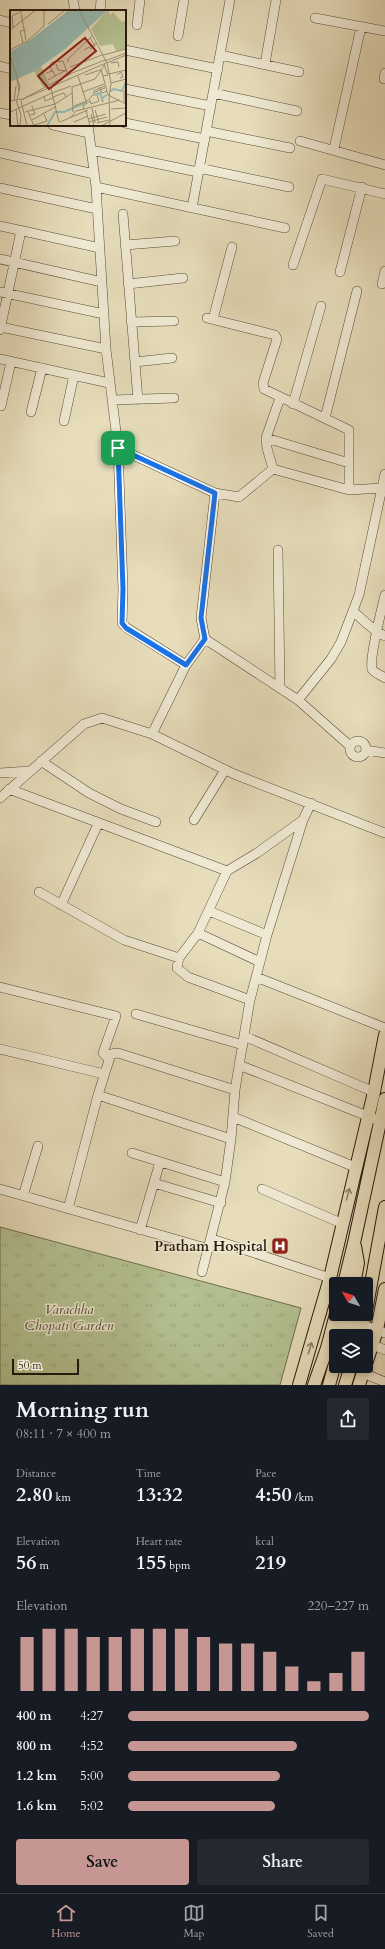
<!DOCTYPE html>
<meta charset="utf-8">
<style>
:root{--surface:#171b24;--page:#242831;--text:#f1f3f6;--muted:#9ea1a6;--line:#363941;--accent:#c59692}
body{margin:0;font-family:Cardo,serif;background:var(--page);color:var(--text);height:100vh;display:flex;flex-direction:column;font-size:15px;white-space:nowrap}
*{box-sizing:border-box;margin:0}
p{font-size:13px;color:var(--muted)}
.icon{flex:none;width:22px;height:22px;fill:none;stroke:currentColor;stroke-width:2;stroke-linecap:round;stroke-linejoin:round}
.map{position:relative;height:1385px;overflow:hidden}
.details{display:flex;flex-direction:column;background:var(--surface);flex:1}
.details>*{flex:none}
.needle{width:26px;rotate:309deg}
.controls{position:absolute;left:329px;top:1277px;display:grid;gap:8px}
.controls a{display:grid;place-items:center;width:44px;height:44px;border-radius:4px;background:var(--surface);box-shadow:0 2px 6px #0003;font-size:20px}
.scale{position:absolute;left:12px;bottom:10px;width:67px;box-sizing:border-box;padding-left:4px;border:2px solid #2a1a0e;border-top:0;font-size:11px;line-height:14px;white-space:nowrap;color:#2a1a0e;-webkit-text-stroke:3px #efe9d3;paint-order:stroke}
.pin{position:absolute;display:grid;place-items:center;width:34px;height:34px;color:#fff;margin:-17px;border-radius:8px;box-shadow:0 2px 6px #0006}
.round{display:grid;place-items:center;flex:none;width:42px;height:42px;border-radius:4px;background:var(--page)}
.head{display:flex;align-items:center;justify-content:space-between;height:68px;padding:0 16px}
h1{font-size:22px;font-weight:600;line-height:30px}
.figures{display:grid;grid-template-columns:repeat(3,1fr);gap:6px;height:68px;padding:4px 16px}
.figures div{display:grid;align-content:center}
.figures b{font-size:20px;font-weight:600}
.figures small{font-size:11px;font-weight:400}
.figures p{font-size:11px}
.chart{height:112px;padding:8px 16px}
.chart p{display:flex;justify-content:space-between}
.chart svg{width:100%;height:72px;margin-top:4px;stroke:var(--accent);stroke-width:6}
.primary-button{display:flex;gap:8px;margin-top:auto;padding:8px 16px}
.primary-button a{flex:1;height:46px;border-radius:4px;background:var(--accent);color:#111;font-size:16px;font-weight:600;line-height:46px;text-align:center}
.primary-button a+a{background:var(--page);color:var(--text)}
ul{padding:0 16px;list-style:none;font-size:13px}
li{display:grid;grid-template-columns:64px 48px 1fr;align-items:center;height:30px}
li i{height:10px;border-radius:5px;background:var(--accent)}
.menu{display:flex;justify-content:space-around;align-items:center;height:56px;border-top:1px solid var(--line);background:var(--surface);font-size:11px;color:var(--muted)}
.menu a{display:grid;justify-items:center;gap:2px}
.menu .current{color:var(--accent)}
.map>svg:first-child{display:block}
</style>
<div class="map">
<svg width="385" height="1385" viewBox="0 0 385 1385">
<defs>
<pattern id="grass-tufts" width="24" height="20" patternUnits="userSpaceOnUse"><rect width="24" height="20" fill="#b4c191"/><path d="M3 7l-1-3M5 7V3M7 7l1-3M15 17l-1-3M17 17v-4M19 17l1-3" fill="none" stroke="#9ba57c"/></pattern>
</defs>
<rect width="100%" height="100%" fill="#e7ddbb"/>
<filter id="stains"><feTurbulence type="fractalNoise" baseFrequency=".005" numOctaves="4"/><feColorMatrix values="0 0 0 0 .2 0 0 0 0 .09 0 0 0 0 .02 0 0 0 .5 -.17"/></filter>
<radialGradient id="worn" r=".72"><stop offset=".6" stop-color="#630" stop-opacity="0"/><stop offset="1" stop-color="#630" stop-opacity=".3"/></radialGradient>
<path fill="url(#grass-tufts)" stroke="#6f6e50" d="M0,1227L301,1308L280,1385H0Z"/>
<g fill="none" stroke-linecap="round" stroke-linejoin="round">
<defs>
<path id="minor" d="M73,0L75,11
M100,11L101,0
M315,18L385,31
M0,20L11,23
M137,25L140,0
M178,36L184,0
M125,50L218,69
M220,55L299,72
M265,64L276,0
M0,66L11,69
M384,79L385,73
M125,89L211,106
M213,93L297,111
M0,113L11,115
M125,123L205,139
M53,125L89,133
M88,125L96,187L106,349L118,448L123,589L122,623L127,628L186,665
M206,131L290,148
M300,141L385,165
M334,149L361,27
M91,150L198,172
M0,153L94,174
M199,168L289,187
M96,187L285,228
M0,188L97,209
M192,208L230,0
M123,214L138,400
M0,226L100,248
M125,245L175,241
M0,259L102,282
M293,265L322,179L385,194
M340,272L362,187
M128,284L183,278
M382,284L385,271
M0,292L104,314
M207,318L275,335L277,339L263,383L264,389L349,430V490
M213,319L232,247
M131,322L174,321
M0,327L106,349
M0,330L21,231
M0,359L109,383
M135,362L172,358
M112,400L174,398
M293,404L321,306
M1,406L11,362
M31,412L42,368
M325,418L357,291
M64,421L74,375
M266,438L349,463
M118,448L215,493L239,497L273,469L349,490L382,488
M273,469L267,448L266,438L280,398
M215,493L201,618L205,639L298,700L350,746
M278,550L280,688
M385,595C382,608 369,658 372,669C374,673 381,675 385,678
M353,611C363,620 373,631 385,636
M298,700L331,659L341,642L359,595L385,474
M152,734L186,665L205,639
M350 749a8 8 0 1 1 16 0a8 8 0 1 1-16 0Z
M366,750L385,753
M41,761L89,793L121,809L156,822
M0,773L29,771
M9,789L227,871
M0,798L84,724L102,718L152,734L234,774L385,833
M194,820L225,770
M39,892L124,940L179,958L198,933L227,871L257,853L303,820
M61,905L98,824
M209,911L267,935
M198,933L260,962
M179,958L177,968L188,977L250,1000
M256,977L385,1028
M0,987L116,1016L103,1053L109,1059
M136,1014L243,1045
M244,1036L374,1092
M0,1049L104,1074
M239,1065L380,1121
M98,1095L231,1139
M233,1117L355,1167
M132,1153L225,1182
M154,1183L221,1203
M0,1189L209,1249
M262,1189L341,1223
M23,1196L38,1146
M68,1209L98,1095L111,1054L118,1053L235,1090
M140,1230L160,1162
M212,1239L330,1278
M202,1272L225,1182L231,1139L235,1090L250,1000L267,935L303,820L311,803
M363,1325L385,1333
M366,1342L385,1350
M363,1373L385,1382"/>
<path id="major" d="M344,1284L354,1243L385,1099
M354,1284L358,1263L355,1246
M366,1311L385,1207
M342,1336L347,1314
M351,1336L355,1314
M360,1336L365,1314
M366,1364L377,1330L385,1289
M299,1385L330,1278L374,1092L385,1035
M314,1385L327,1348L336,1314
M329,1385L336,1360
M345,1385L351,1366
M359,1385L365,1366"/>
</defs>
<use href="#minor" stroke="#594b39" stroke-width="10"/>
<use href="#major" stroke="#2a1a0e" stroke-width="14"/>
<use href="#minor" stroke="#efe9d3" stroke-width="9"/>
<use href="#major" stroke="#e7ddbb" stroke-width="12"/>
</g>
<defs><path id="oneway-shaft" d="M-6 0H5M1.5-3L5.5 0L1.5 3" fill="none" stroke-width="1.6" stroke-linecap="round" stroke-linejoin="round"/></defs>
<g stroke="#92856d">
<use href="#oneway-shaft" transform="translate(348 1194) rotate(-76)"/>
<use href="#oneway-shaft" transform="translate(310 1348) rotate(-73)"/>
</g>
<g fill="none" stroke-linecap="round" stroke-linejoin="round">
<defs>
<path id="route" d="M118,448L215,493L201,618L205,639L186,665L126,628L122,623L123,589Z"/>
</defs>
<use href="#route" stroke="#fff" stroke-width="8"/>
<use href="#route" stroke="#1a73e8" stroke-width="5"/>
</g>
<defs>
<symbol id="hospital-square" viewBox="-11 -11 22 22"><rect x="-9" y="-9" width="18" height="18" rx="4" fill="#8f2418" stroke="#efe9d3"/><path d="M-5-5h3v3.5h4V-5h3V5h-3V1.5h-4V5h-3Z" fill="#fff"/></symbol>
</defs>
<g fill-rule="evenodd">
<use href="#hospital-square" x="270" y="1236" width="20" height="20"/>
</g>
<g text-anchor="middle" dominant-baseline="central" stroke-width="3" stroke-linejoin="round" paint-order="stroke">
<g font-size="14" font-weight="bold" fill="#2a1a0e" stroke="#efe9d3" text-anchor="end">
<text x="267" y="1246">Pratham Hospital</text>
</g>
<g font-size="14" font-style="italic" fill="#534c35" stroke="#efe9d3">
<text x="69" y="1309">Varachha<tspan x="69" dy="16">Chopati Garden</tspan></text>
</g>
</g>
<g transform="translate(10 10)">
<rect width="116" height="116" fill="#e7ddbb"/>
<path d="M31,56L39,74L33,77L24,61Z" fill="#b4c191"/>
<path d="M98,0L100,5L103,2L112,12L116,11V39L106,41L103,34L90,36L81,19Z" fill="#b4c191"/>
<path d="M59,0H98L54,40L23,62L0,72V42L20,30Z" fill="#97bbb4"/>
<path fill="none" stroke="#97bbb4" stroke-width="2" d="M100,81L104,79L112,81L116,72M83,85L90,83L93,92L92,88L97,85M37,116L45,102H54L77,92"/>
<path fill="none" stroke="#9b8f76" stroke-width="1" d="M69,0L97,53L101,73L99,88L100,116M11,3L16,30M38,14L55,0M3,18L2,6L14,0M0,20L26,0M80,28L85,36L80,39M13,33L10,21L16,20M0,40L17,31L34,16V0M74,40L87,33M0,45L10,77L7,90M93,45L116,39M95,50L62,63L11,90L96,53M95,51L116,43M58,52V49L83,25M97,53L116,45M101,53L108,52L109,57M46,54L48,60L56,61M60,57L92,45M91,59L98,85L116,94M42,61L40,56L42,52L53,51L58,65M36,63L43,61L45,66M99,64L116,60M75,65L90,60M107,65L111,62L113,67L110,68M68,66L76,91M93,66L98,65L94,55M7,69L9,81M38,70L56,60M101,73L116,69M62,77L85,69L95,54M62,77L63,102M89,77L92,83L97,81M41,78L42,83L61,76M83,81L95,76M73,82L94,74M83,83L95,78M34,86L35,91L43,88M43,87L54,83L56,87M6,90L11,105L10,116M80,90L81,94L89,91L87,85M0,91L12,89M4,91L6,76M11,91L17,116M114,92V81L116,80M64,96L77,91L83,85M82,98L85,113M6,99L8,116M101,99L116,98M74,100L73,96L80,91M76,100L80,116M85,100L89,113M0,102L42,83L49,112M15,102L45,94L62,83M18,102L24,116M81,104L84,116M20,105L25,104L22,96M61,107L66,101L110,90M78,109L96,104M22,110L45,97M50,112L78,100M64,112L78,106M79,112L97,107M87,113L99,110M21,116L37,111L34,104M91,116L116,103"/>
<path fill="#8f2418" fill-opacity="0.15" stroke="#8f2418" stroke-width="2" d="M75,28L86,41L39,79L28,66Z"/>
<rect width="116" height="116" fill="none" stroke="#2a1a0e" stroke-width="2"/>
</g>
<rect width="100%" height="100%" filter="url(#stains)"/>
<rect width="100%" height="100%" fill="url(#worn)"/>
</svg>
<div class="controls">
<a><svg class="needle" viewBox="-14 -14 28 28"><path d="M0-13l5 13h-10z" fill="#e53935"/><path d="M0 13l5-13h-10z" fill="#9ea1a6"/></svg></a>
<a><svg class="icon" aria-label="layers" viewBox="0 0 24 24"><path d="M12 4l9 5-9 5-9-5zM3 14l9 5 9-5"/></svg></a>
</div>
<div class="scale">50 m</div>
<div class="pin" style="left:118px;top:448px;background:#1e9e55"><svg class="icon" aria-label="arrive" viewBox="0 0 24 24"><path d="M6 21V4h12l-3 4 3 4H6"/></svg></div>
</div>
<section class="details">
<div class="head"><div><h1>Morning run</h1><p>08:11 · 7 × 400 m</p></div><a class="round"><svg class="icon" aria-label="share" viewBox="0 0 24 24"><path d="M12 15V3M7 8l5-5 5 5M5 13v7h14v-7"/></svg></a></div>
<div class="figures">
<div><p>Distance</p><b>2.80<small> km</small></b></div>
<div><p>Time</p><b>13:32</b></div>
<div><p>Pace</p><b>4:50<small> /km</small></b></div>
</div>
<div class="figures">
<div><p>Elevation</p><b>56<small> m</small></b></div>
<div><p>Heart rate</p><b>155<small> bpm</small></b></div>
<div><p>kcal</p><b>219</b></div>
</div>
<div class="chart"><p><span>Elevation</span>220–227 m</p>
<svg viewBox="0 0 160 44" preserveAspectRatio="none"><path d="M5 44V11M15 44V6M25 44V6M35 44V11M45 44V11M55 44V6M65 44V6M75 44V6M85 44V11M95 44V15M105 44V15M115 44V20M125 44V29M135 44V38M145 44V33M155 44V20"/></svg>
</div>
<ul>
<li><b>400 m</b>4:27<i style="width:100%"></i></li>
<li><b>800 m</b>4:52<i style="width:70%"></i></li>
<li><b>1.2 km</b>5:00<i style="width:63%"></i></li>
<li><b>1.6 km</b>5:02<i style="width:61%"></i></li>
</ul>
<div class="primary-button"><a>Save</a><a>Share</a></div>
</section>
<nav class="menu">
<a class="current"><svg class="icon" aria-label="home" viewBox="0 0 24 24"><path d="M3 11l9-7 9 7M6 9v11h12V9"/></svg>Home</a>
<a><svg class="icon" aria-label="map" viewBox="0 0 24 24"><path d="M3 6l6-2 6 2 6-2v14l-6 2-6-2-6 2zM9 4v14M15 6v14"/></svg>Map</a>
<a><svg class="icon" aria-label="saved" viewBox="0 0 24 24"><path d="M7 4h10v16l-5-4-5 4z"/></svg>Saved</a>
</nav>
